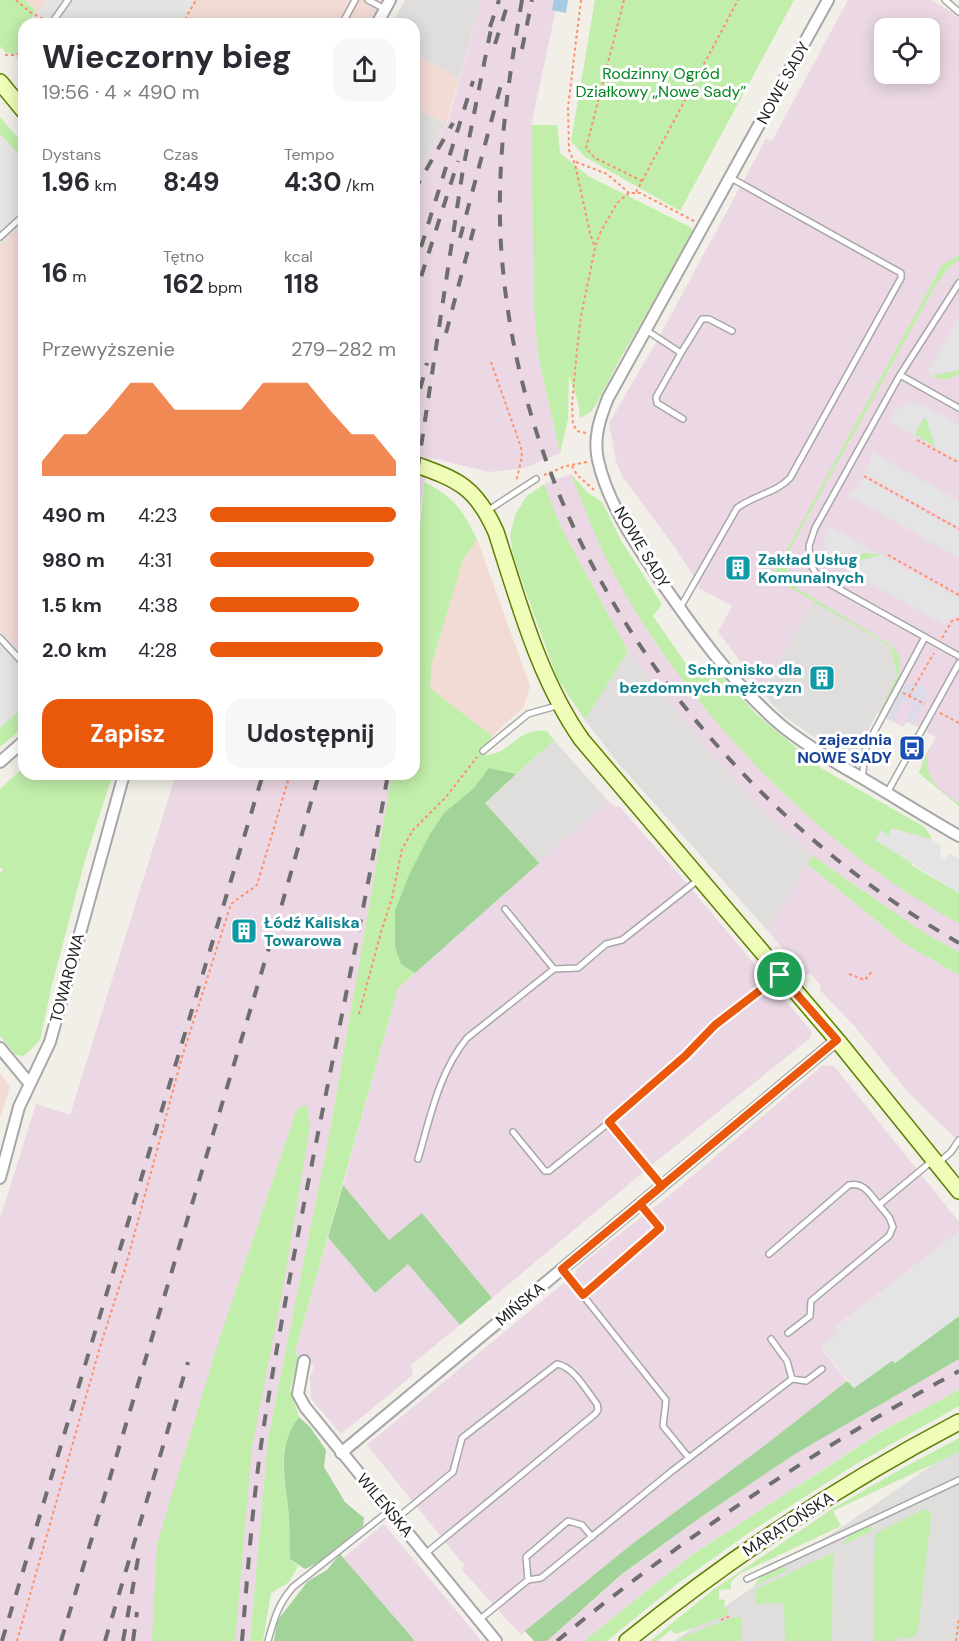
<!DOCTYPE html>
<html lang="pl">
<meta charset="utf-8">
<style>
:root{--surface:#fff;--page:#f7f7f7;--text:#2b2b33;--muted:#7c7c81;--accent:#ea580c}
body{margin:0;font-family:"DM Sans",sans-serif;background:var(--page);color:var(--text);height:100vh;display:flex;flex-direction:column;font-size:22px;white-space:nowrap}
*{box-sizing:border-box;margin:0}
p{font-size:20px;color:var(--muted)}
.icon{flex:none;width:33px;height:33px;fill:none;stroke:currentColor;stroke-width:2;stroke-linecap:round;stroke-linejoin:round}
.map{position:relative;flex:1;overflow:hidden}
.sheet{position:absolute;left:18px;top:18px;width:402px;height:762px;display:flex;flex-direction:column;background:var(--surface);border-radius:18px;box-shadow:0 3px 15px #0003}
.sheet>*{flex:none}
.controls{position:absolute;left:874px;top:18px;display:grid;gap:12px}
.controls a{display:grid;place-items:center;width:66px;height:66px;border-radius:12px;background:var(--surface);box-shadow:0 3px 15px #0003;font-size:30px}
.pin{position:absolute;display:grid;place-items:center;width:51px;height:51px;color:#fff;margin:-26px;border:3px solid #fff;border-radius:50%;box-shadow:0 2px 6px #0007}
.round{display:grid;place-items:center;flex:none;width:63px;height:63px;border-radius:18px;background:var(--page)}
.head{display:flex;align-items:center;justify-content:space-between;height:102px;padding:0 24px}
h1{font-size:33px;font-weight:700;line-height:45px}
.figures{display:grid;grid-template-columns:repeat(3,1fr);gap:9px;height:102px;padding:6px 24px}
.figures div{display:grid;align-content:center}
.figures b{font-size:26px;font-weight:700}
.figures small{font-size:16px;font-weight:400}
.figures p{font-size:16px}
.chart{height:168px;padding:12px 24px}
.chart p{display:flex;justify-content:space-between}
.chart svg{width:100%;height:108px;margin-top:6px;fill:var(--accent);opacity:.7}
.cta{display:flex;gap:12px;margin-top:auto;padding:12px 24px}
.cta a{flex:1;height:69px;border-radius:18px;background:var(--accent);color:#fff;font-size:24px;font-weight:700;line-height:69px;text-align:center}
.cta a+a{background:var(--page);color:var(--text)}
ul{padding:0 24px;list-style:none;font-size:20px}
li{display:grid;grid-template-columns:96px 72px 1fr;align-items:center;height:45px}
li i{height:15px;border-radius:8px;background:var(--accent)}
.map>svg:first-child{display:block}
</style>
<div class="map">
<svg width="959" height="1641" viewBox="0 0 959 1641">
<rect width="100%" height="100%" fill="#f1efe7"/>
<path fill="#dfdedd" d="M405,0H481L459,79L414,54V24H392Z
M414,106L446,124L414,178Z
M812,602L891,647L897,676L851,762L785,717L772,704L763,692Z
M628,651L700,740L764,813L813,856L768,931L619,764L585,720Z
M554,740L608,801L539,863L485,803Z
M959,1447V1641H674Z"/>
<path fill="#f3dbd5" d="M25,0H384L371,24H24V67L1,40L32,6Z
M414,54L459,79L446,124L414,106Z
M0,119L24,148V724L0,746Z
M477,539L530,686L524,707L492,736L430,688L432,663L463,560Z
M0,1073L10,1086L0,1118Z"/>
<path fill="#ebd8e4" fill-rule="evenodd" d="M481,0H558L531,125L534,303L538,355L560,453L525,468L489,472L432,458L424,482L420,508L414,597V178L448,122Z
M848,0H931L959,16V806L919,773L923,759L936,737L907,721L903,727L877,713L897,676L891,647L812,602L763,691L718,632L732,606L699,588L700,586L676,549L622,476L616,461L609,423L658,339L766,139L772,141ZM885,28H930V74H885Z
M571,474L612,570L656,644L711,715L774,784L843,845L897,885L959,923V952L923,932L813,856L764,813L700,740L628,651L561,527L544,484Z
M176,774H392L328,1142L268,1438L250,1641H0V1219L36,1104L70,1115Z
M608,801L615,807L619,806L676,871L812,1032L810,1038L647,1169L492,1298L422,1213L389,1240L343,1185L398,988Z
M807,864L905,944L959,975V1142L908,1092L856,1028L821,991L820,984L817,981L811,974L805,975L768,931Z
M823,1065L834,1066L959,1222V1232L836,1326L839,1332L821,1348L847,1381L760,1449L632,1544L521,1635L462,1570L464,1565L367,1445L576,1273L575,1271L592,1256L671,1194Z
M328,1237L375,1292L408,1264L460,1325L411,1365L413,1375L341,1434L311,1399L310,1378L314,1366L304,1361L295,1352Z
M959,1359V1390L883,1430L693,1554L584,1641H547L623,1574L704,1515L795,1454Z
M384,1524L480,1639L478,1641H415L343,1558Z"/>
<path fill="#c1eeaa" d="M0,0H25L35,10L34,16L23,25L24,37L18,43L21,49L16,54L6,53L0,46Z
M595,0H794L680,211L585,157L571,141Z
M0,117L24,145V160L0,134Z
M531,125H557L560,153L588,176L692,228L693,233L617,364L598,401L591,412L580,418L578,402L569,376L568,419L560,453L538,355L534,303Z
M959,255V260L950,267L937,283L791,547C784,562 787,577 798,589L891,645C913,666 890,693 878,714L897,676L891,647L772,577L942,265Z
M959,370V374C949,381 942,380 930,376Z
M926,418L928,419L935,447L915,434L923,419Z
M571,474L587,492L602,502L622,542L662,604L653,616L693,674L709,662L757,715L821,768L923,826L931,836V839L919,837L911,865L959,893V923C824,853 682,705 612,570C596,540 584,506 571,474Z
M424,482C455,497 461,509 477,539L463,560L432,663L430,688L492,736L485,756C492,754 499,753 504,749C520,738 525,729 547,731L554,740L485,803L539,863L398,988L295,1352L299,1358L290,1389L299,1417C275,1447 285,1482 289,1517C290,1531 289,1545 290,1559L298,1566L289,1582L271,1593L263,1641H250L268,1438L328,1142L392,774H414V597Z
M544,484L561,527L628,651L585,720L557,678L513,556L510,534L516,513L527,496Z
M864,553H876L882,555L854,562L853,559Z
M24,706V727L0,747V728Z
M931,745C920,774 936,789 959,803V806L919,773Z
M24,767V774H113L85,860L52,985L40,1040L24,1056L16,1055L0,1036V873L3,870L0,867V789Z
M813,856L923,932L959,952V975L905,944L807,864Z
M307,1105L310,1127L282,1293L252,1447L235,1641H152L157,1544L220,1337L297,1109Z
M959,1390V1406L856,1464L753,1530L677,1584L607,1641H584L693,1554L884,1430Z
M959,1438V1452L833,1511L841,1526L739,1574L731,1582V1589L719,1590V1599L725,1600L724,1608H728V1615L676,1634L671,1630L657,1641H650L713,1590L832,1509L901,1469Z
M925,1509L930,1512L931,1517L918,1631L912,1638L898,1637L897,1641H873L875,1534Z
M871,1525V1531L843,1545L849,1535Z
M833,1553L832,1641H785L784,1603L755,1604L756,1589Z
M783,1566L788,1570L753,1586L762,1576Z
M741,1617L742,1641H682L680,1638L731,1618Z"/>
<path fill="#a2d399" d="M489,768L516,774L485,803L539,863L415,973L401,964L395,947V911L409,875L430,834L445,812L474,788Z
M343,1185L389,1240L422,1213L492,1298L460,1325L408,1264L375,1293L328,1237Z
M959,1316V1359L795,1454L704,1515L622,1574L547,1641H534L525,1631L632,1544L760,1449L847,1381L854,1388L892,1360L895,1363Z
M299,1417L310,1427L326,1450L324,1467L345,1502L364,1518L363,1526L318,1563L305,1569L290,1559C289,1545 290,1531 289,1517C286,1482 275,1447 299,1417Z
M340,1554L415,1641H274L277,1621L308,1581L327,1570Z"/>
<path fill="#e4e4e4" d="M49,0H194L183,20L176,17L172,24H25Z
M0,134L24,160V223L0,245Z
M959,317V370L930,376L929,370Z
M907,403L922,405L959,425V460L935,447L926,418L923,419L915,433V436L889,421L897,409Z
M872,452L959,501V527L864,474L871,461V458L868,459Z
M862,477L959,531V558L848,495L852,488V491L855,490Z
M830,526L879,554L863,553L853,559L854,562L882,555L959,598V615L950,618L945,625L834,563L827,556L824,546L825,537Z
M0,629L24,656V706L0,728Z
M891,828L931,839L941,846L940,857L944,860L949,853L959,859V893L875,840L881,830L888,837Z
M959,1232V1316L895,1363L892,1361L854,1388L821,1347L839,1332L835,1327Z"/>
<path fill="#dcdbe7" d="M914,682L923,686L928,695L913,725L906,721L914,705L904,699L892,721L886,718L905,686Z"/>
<path fill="#a5cae1" d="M554,0H568L566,13L552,10Z"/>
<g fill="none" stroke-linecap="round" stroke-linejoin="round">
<defs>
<path id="lane" d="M368,0L385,9
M945,0L959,12
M51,24L68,0
M342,24L355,0
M0,237L24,215
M959,283L900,375L815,528L809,546L810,563L815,572L830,584L959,656
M646,330L681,353L656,397L657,403L683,419
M681,353L702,319H709L732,331
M900,375L959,408
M487,511L536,479
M680,608L737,508C754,495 776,493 790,478L901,278V273L731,178
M0,638L24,664
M483,751L528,714L560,705
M862,779L866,747L925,637
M887,793L959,663
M505,909L554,969
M609,1122L662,1186
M513,1132L545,1171H549C595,1134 642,1097 685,1056C715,1027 744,999 779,976
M418,1159C430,1118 439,1072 467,1038L554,969L578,968L606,944L622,940L698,880
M938,1163L951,1152L959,1140
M769,1254L849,1185C864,1182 870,1194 879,1205L932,1161
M562,1269L666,1400L663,1426L689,1458
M583,1295L660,1228L640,1204
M788,1333L810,1316L811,1301L889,1236L893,1227L889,1217L879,1205
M771,1339L787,1361L792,1379
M396,1519L453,1472L462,1438L557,1364C574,1367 586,1390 597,1404L598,1410L595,1414L425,1554
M747,1579L959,1480
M528,1580L526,1557L568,1521L582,1525L592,1537
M479,1620L528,1580L541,1578L672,1471L792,1379L806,1381L822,1369
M268,1641C274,1619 278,1604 293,1587L389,1511"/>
<path id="street" d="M828,0L608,398C600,418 593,438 598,460C607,502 636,545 660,580C696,632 734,685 782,726C807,746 834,762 862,778C894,797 926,817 959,836
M377,24L390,0
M0,762L24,741
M0,1048L30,1084
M0,1178L19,1107L50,1042L124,774
M304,1361L298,1394L305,1407L496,1641
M341,1453L837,1040"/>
<path id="secondary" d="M0,82L24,111
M414,464C459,480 476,487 496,532C519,603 539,679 582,740L837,1040L959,1191
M627,1641C731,1557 841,1484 959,1422"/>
</defs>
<use href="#lane" stroke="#a7a7a7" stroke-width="8"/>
<use href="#street" stroke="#a7a7a7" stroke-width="14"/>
<use href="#secondary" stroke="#5e7f00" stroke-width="18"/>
<path stroke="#ff8f6a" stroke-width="2" stroke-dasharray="3 3" stroke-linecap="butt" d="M16,0L30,12L43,19
M581,0L568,107L569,150L575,164L590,233L595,248
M624,0L586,148L595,158L642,181L636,192
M175,24L183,23L196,0
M5,55H15L24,50
M576,162L607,174L629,193
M642,181L738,0
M491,362L521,447L522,457L516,482
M586,433L577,431L573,424L572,404L577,350L581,316L595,248L599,235L617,203L629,193H640L694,221
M917,440L959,463
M572,466L577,475L594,490
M544,475L566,466L587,462
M864,476L959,529
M888,555L959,595
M942,638L952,621L959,619
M903,693L925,704
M909,696L934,653
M940,713L959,723
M849,974L865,980L872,971
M359,1014L381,932L392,898L402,849L413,830L446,797L477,757
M721,1620L730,1616
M17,1641L100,1347L125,1269L182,1057L201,998L231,904L257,885L290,774
M956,1641L959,1618"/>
<use href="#lane" stroke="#fff" stroke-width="5"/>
<use href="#street" stroke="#fff" stroke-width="10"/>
<use href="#secondary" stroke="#effdb9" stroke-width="15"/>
<path stroke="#6e6e6e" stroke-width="4" stroke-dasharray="12 12" stroke-linecap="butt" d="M522,0C508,82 496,162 501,245C519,538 709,799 959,943
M490,27L499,0
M495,44L509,0
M522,49L532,0
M414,191L453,123
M460,238L502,81
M421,247L473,81
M414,299L458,161
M446,333L476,220
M414,412L427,363
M414,493L463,169L493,19
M2,1641L263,774
M61,1641L282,904L319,774
M105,1641L188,1362
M123,1641L140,1548
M133,1641L137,1612
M242,1641C248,1569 253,1496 264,1425C299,1207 350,991 388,774
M557,1641C682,1538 817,1448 959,1371"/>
</g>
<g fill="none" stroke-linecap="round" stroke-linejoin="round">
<defs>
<path id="route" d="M780,975L715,1025L685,1056L609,1122L662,1186L562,1269L583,1295L660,1228L640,1204L837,1040L780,975"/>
</defs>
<use href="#route" stroke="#fff" stroke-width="12"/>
<use href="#route" stroke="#ea580c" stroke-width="8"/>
</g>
<defs>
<symbol id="building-square" viewBox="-11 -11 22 22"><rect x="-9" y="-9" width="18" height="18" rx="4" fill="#0f9aa8" stroke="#fff"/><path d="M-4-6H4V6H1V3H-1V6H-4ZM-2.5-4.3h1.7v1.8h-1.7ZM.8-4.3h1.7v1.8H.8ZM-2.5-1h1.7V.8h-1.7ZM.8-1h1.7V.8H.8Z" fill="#fff"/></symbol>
<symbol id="bus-square" viewBox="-11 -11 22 22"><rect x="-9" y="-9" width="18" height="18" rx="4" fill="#1a4fb4" stroke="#fff"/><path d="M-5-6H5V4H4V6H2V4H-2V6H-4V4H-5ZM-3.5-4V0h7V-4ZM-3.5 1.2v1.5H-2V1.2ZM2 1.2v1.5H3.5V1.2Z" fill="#fff"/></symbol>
</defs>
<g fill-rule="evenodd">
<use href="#building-square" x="723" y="553" width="30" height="30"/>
<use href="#building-square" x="807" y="663" width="30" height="30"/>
<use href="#bus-square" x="897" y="733" width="30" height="30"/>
<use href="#building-square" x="229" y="916" width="30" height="30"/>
</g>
<g text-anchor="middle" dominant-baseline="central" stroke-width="6" stroke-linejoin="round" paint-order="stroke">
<g font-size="16" fill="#068724" stroke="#fff">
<text x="661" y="73">Rodzinny Ogród<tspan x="661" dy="18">Działkowy „Nowe Sady”</tspan></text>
</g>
<g font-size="16" fill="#202020" stroke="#fff">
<text transform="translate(783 83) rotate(-61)">NOWE SADY</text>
<text transform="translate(642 547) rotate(59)">NOWE SADY</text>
<text transform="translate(67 978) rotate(-75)">TOWAROWA</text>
<text transform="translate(520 1304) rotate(-40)">MIŃSKA</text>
<text transform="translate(385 1505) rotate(50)">WILEŃSKA</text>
<text transform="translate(788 1524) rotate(-33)">MARATOŃSKA</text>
</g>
<g font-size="16" font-weight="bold" fill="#0d838f" stroke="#fff" text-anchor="start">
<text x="758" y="559">Zakład Usług<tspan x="758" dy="18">Komunalnych</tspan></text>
<text x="802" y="669" text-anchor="end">Schronisko dla<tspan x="802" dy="18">bezdomnych mężczyzn</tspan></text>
<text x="264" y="922">Łódź Kaliska<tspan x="264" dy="18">Towarowa</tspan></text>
</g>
<g font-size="16" font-weight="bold" fill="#164399" stroke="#fff" text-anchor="end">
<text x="892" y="739">zajezdnia<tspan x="892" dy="18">NOWE SADY</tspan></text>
</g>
</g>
</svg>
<div class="controls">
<a><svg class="icon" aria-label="locate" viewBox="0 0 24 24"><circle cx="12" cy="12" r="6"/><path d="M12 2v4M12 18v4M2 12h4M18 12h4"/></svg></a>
</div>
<div class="pin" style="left:780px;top:975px;background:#1e9e55"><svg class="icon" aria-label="arrive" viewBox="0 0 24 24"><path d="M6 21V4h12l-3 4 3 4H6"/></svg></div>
<section class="sheet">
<div class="head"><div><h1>Wieczorny bieg</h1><p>19:56 · 4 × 490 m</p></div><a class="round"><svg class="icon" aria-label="share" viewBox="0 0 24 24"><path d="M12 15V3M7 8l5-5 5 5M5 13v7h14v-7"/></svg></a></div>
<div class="figures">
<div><p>Dystans</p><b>1.96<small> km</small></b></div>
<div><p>Czas</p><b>8:49</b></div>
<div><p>Tempo</p><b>4:30<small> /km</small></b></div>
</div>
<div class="figures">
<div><b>16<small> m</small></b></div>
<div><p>Tętno</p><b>162<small> bpm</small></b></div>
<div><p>kcal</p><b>118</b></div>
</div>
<div class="chart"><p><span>Przewyższenie</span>279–282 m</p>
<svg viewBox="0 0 160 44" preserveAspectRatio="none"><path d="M0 44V38L10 27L20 27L30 17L40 6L50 6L60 17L70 17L80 17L90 17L100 6L110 6L120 6L130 17L140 27L150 27L160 38V44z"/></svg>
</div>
<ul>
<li><b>490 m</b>4:23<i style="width:100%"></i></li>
<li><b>980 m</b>4:31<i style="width:88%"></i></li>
<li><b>1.5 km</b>4:38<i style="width:80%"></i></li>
<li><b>2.0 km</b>4:28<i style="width:93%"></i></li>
</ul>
<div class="cta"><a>Zapisz</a><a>Udostępnij</a></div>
</section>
</div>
